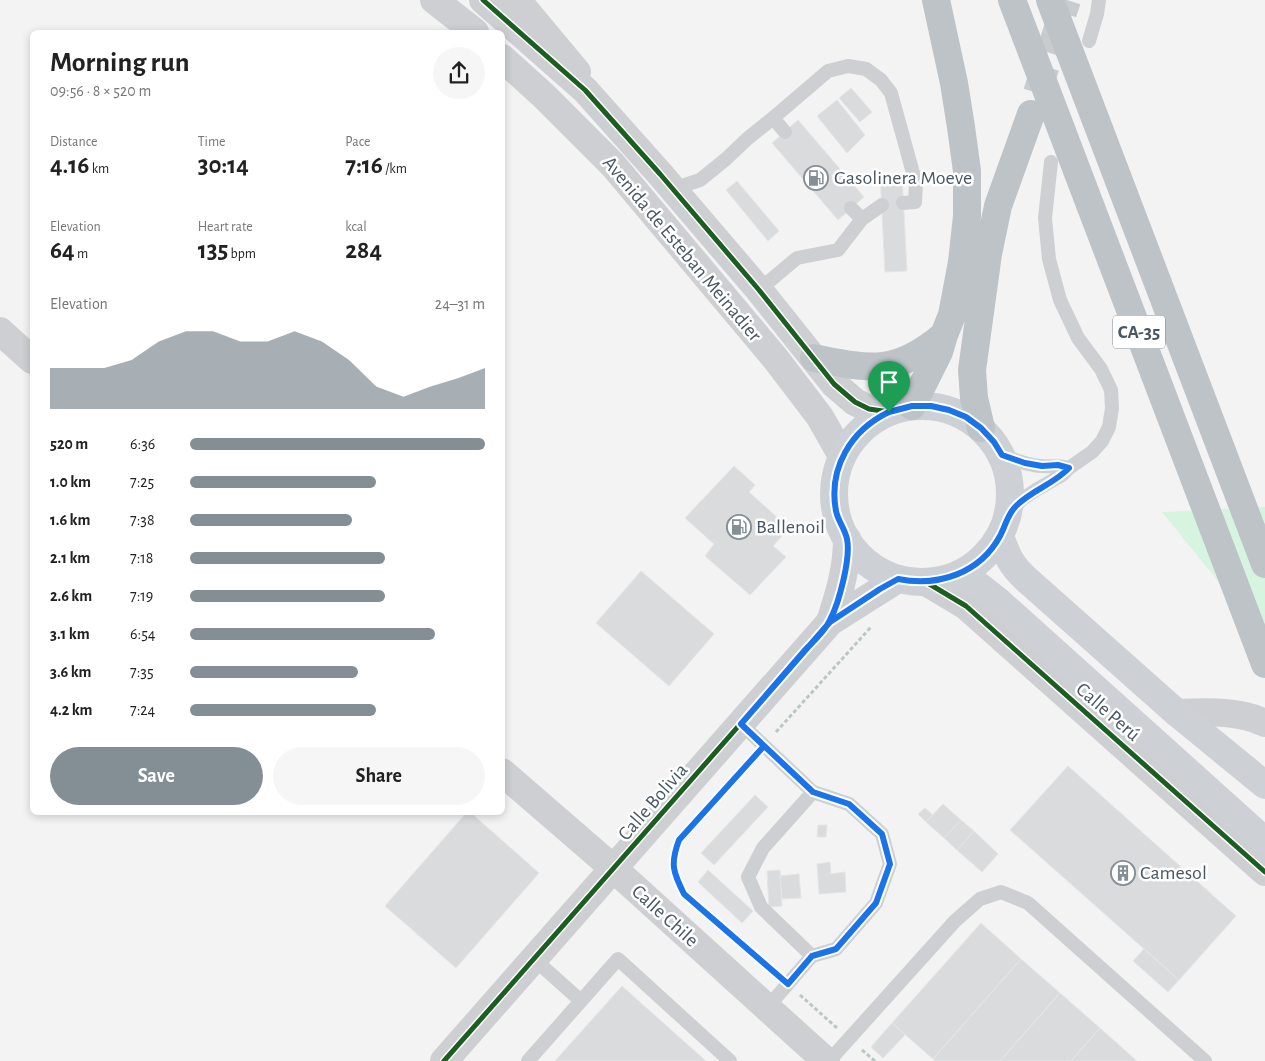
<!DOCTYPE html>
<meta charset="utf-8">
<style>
:root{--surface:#fff;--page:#f6f6f6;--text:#222;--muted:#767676;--accent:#848e95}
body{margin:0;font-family:"Alegreya Sans",sans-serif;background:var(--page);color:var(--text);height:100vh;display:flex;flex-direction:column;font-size:19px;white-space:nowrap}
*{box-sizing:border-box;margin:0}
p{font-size:16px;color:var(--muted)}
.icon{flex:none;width:28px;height:28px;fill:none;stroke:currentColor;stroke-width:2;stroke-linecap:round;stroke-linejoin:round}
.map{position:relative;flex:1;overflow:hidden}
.panel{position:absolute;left:30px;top:30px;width:475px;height:785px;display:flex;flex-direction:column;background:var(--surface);border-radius:8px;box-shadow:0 2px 8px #0003}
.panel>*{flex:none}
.pin{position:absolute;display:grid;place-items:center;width:42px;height:42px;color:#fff;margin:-51px -21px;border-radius:50% 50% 50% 0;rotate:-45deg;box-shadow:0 0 5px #0007}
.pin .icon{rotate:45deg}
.round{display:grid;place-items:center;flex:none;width:52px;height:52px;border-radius:26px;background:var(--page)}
.head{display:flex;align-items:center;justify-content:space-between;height:85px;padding:0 20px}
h1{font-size:28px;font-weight:600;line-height:38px}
.figures{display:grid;grid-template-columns:repeat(3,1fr);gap:8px;height:85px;padding:5px 20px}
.figures div{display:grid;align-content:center}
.figures b{font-size:25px;font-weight:600}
.figures small{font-size:14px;font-weight:400}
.figures p{font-size:14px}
.chart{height:140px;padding:10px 20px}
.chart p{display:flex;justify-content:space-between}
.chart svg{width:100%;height:90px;margin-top:5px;fill:var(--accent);opacity:.7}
.primary-button{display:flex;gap:10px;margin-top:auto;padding:10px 20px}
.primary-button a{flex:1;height:58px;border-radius:30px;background:var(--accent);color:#fff;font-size:20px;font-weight:600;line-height:58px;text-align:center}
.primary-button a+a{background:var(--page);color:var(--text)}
ul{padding:0 20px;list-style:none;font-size:16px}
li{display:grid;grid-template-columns:80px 60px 1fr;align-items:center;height:38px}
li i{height:12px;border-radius:6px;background:var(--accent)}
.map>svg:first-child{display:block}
</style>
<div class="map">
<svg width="1265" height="1061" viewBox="0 0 1265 1061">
<rect width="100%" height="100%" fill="#f4f3f3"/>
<path fill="#d7f4e1" d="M1265,507V639L1162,512Z"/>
<path fill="#dadbdc" stroke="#e5e5e6" d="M851,88L872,112L860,122L839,98Z
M837,100L865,135L847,153L817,116Z
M798,120L864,197L838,220L772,143Z
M902,174L907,271L885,272L880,175Z
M737,181L779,231L768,241L726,190Z
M734,466L755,485L749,492L789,528L773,546L786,557L750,595L705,556L714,544L685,518Z
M641,571L714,634L669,686L596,623Z
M1068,766L1236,916L1179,980L1010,830Z
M755,795L768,807L714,865L701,853Z
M943,804L961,820L944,838L926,822Z
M925,808L933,815L926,822L918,814Z
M467,812H470L539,873L456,968L385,906Z
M961,820L974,831L957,850L944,838Z
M818,825H827L826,837H817Z
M974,831L998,854L982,872L957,850Z
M830,862L831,874L845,872L846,892L819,894L817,864Z
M708,870L753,911L742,923L698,882Z
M780,870L782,906L769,907L767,871Z
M799,874L801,898L782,899L780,876Z
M981,923L1021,959L933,1059L892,1023Z
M1144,949L1179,980L1168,992L1133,961Z
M1021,959L1060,993L1000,1061H935L933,1059Z
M622,986L706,1061H555Z
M1060,993L1100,1028L1071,1061H1000Z
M892,1023L905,1035L883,1058L871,1047Z
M1100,1028L1137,1061H1071Z"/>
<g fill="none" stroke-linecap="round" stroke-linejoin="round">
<path stroke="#c9cccf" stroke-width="28" stroke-dasharray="28 14" stroke-linecap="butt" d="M1037,93L1067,0"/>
<path stroke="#bac8c3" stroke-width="3" stroke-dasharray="4 2.5" stroke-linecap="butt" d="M776,732L871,627
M752,759L679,841L673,856L674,875L684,893L775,973
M800,995L837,1028
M862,1050L875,1061"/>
<path stroke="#cdcfd2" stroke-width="14" d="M1089,41L1097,14L1099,0
M773,118L828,71L848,66L866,69L881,80L891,93L916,184L915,202L903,203
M673,189L700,180L726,159L747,139L773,118L785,132
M862,219L882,205
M759,290L797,258L838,250L862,219L851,208
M1002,455C1014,460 1027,465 1041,466C1051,467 1059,465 1069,468
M1009,513L1021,500L1036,490L1062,475L1069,468L1092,452L1102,441L1109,427L1112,408L1111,390L1101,369L1078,338L1060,300L1049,259L1045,218L1051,162
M741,724L813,792
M534,959L581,1001
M767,1008L812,956L836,949L876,903L890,864L882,834L849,804L813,792L763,848L748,877L761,907L812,956
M528,1061L618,959L730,1061
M829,1061L955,921L980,899L1001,892L1028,903L1205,1061"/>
<path stroke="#cdcfd2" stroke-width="28" d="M517,0L577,72
M0,331L32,360
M926,582L966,606L1265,872
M830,622C839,594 847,569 847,539
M502,772L614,869L826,1061
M444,1061L830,622L898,579"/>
<path stroke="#cdcfd2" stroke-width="28" d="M434,0L475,32
M483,0L585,90L660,174L759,290L834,384L855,402L869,409L889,412
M502,58L544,96L613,165L775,358L820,417L842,456
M1177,713C1206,712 1239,710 1265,723"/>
<path stroke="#cdd0d4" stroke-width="28" d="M834 494a88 88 0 1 1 176 0a88 88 0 1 1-176 0Z
M1000,536C1007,556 1011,565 1026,579L1177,713L1265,785
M956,576L979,586L998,601L1265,841"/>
<path stroke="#bec3c8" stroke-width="28" d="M1012,0L1265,664
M1050,0L1265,564
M814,358C873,370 895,375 944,335
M912,406L939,352L944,335L952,315L962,262L967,216V171L961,127L954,83L936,0
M981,428L974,398L972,370L988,254L998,206L1031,114"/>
<defs>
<path id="cycleway" d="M483,0L585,90L660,174L759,290L834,384L855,402L869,409L889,412
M926,582L966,606L1265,872
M444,1061L830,622L898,579"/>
</defs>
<use href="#cycleway" stroke="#fff" stroke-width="8"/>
<use href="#cycleway" stroke="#1b5e20" stroke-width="5"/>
</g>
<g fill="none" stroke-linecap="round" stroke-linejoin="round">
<defs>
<path id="route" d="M889,412C851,430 828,468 836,511C838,521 845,529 847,539C851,558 839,603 830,620C825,631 814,641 806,649C784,674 763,699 741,724L813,792L849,804L882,834L890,864L876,903L836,949L812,956L788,984L684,894C673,872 670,864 679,840L764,746L741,724L830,622L880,589L898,579C939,587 980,573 1000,536C1006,525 1007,515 1016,506C1032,490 1054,484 1069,468L1058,465L1042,466L1025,463L1002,455L994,442L981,428L966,417L949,410L931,406H912L889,412"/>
</defs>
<use href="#route" stroke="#fff" stroke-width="10"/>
<use href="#route" stroke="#1a73e8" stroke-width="6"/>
</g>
<defs>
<symbol id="fuel-ring" viewBox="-11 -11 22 22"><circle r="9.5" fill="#fff" stroke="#848e95" stroke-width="1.5"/><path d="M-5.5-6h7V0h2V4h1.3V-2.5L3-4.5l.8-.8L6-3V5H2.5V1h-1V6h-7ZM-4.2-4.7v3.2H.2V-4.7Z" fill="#848e95"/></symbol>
<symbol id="building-ring" viewBox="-11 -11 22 22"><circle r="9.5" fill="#fff" stroke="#848e95" stroke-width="1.5"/><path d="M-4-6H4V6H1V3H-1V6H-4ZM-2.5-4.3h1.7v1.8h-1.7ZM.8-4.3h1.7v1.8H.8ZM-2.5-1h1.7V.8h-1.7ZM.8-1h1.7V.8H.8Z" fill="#848e95"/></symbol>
</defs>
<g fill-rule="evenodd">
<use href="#fuel-ring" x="802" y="164" width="28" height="28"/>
<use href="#fuel-ring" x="725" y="513" width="28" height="28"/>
<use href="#building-ring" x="1109" y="859" width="28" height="28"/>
</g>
<g text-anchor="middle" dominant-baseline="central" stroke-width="5" stroke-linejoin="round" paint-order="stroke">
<rect fill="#fff" stroke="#7f8991" stroke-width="1" x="1113" y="315.5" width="52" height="33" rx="4"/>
<g font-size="19" font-weight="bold" fill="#485762">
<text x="1139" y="332">CA-35</text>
</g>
<g font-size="20" fill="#485762" stroke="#fff" text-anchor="start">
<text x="834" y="178">Gasolinera Moeve</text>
<text x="756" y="527">Ballenoil</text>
<text x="1140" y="873">Camesol</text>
</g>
<g font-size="20" fill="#485762" stroke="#fff">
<text transform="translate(682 249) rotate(50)">Avenida de Esteban Meinadier</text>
<text transform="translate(1108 712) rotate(41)">Calle Perú</text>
<text transform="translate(653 802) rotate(-49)">Calle Bolivia</text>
<text transform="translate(665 916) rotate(42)">Calle Chile</text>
</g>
</g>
</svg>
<div class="pin" style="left:889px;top:412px;background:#1e9e55"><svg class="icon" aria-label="arrive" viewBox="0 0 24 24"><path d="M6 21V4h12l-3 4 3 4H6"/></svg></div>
<section class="panel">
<div class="head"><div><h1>Morning run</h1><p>09:56 · 8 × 520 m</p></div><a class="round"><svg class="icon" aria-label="share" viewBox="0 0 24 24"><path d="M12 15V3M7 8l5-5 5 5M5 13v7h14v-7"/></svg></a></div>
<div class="figures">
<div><p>Distance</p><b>4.16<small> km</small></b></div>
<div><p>Time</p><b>30:14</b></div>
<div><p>Pace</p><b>7:16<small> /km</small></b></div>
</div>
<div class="figures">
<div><p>Elevation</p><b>64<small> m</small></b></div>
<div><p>Heart rate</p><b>135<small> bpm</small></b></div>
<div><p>kcal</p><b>284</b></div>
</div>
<div class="chart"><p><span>Elevation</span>24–31 m</p>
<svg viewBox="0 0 160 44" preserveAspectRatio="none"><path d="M0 44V24L10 24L20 24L30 20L40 11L50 6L60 6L70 11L80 11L90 6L100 11L110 20L120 33L130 38L140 33L150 29L160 24V44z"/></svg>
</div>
<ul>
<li><b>520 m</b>6:36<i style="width:100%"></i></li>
<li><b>1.0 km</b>7:25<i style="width:63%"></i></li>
<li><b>1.6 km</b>7:38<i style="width:55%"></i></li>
<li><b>2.1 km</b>7:18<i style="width:66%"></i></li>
<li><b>2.6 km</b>7:19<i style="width:66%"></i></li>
<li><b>3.1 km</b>6:54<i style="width:83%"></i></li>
<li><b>3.6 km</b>7:35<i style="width:57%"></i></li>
<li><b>4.2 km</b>7:24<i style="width:63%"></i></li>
</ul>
<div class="primary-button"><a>Save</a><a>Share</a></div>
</section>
</div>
